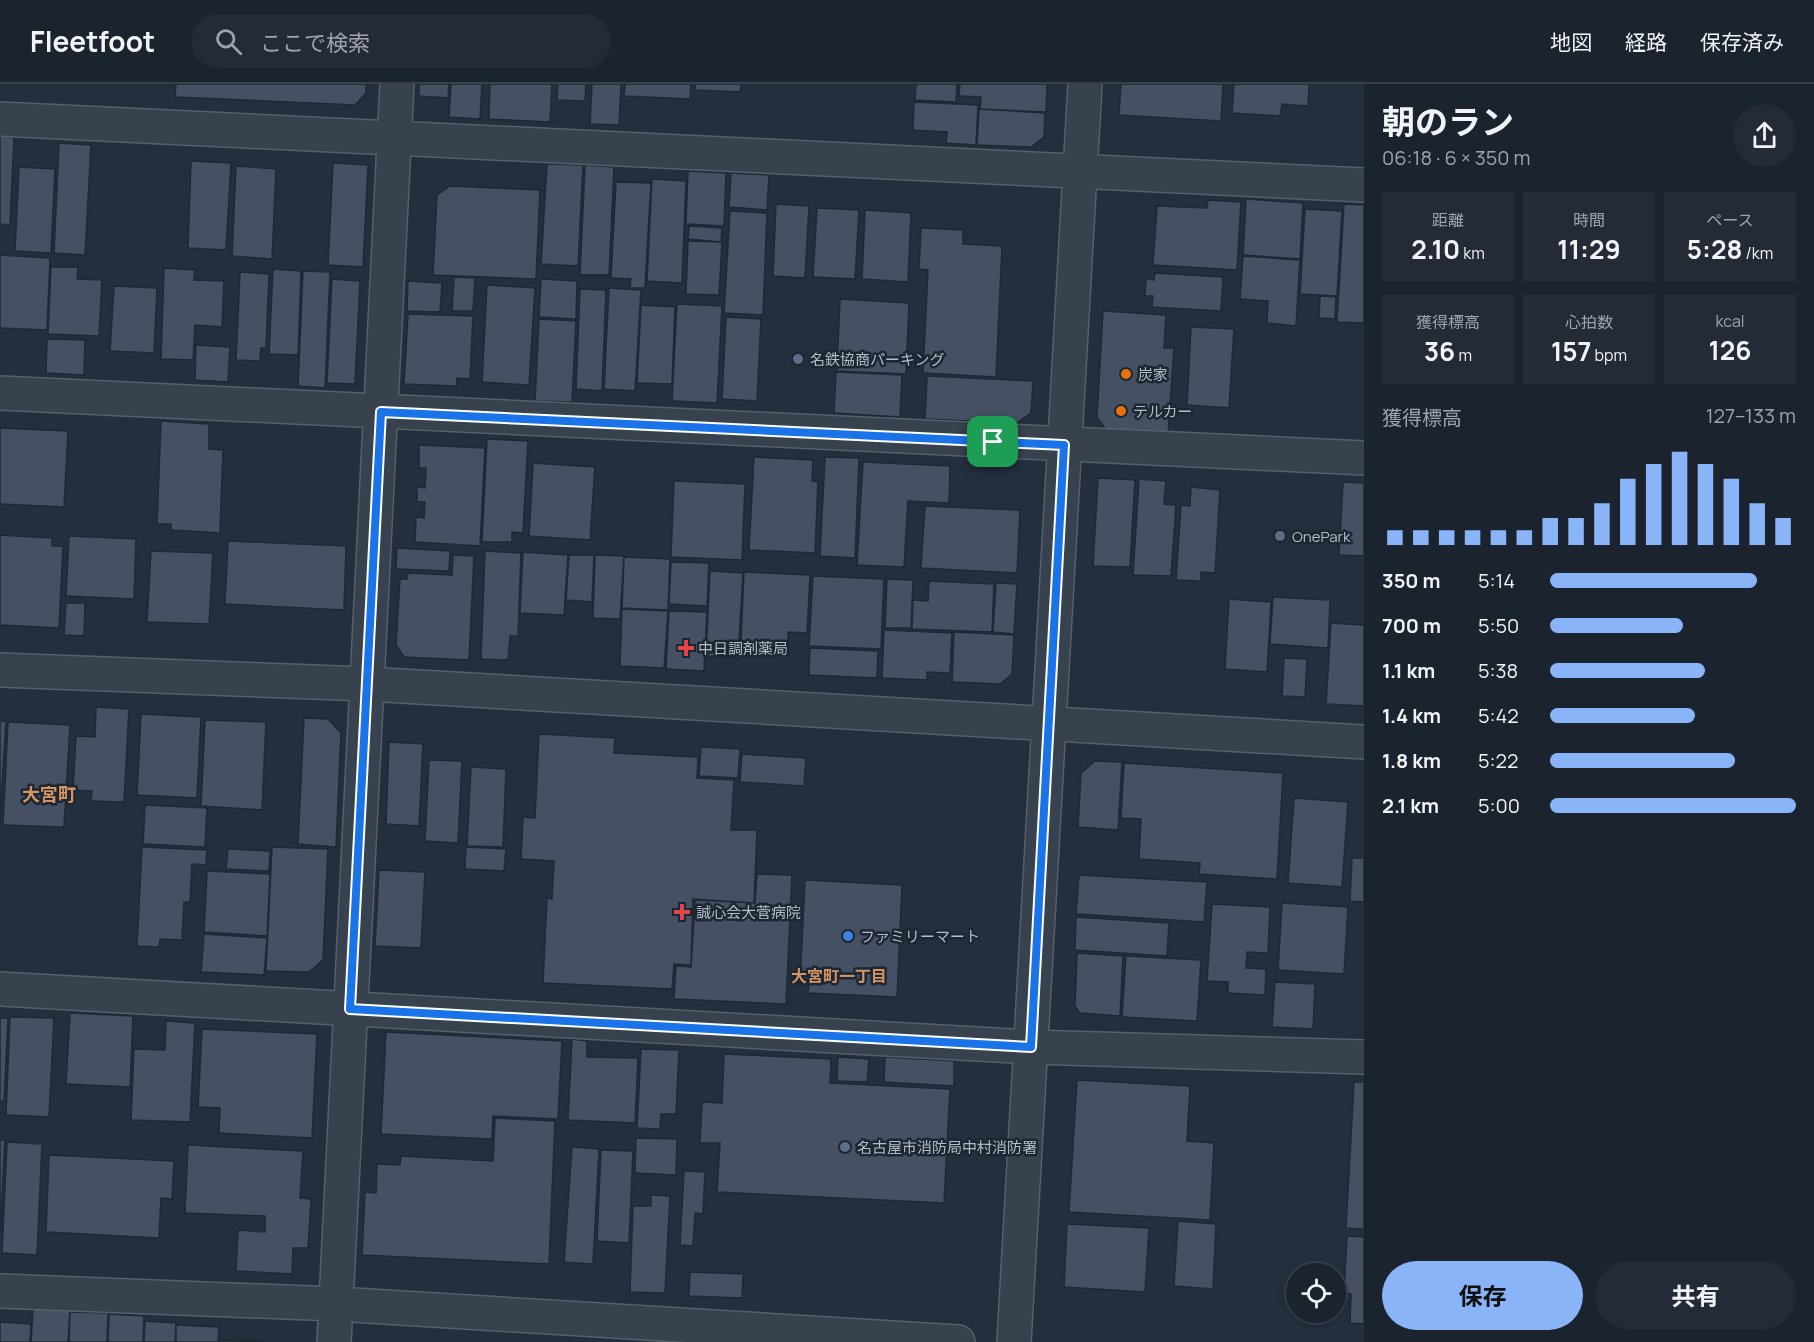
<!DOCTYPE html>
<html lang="ja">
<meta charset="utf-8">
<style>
:root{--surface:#1b232e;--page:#242b36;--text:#f1f3f6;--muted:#a0a4aa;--line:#39404a;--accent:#8ab4f8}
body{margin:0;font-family:Manrope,"Noto Sans JP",sans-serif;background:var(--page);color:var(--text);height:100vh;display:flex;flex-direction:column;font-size:22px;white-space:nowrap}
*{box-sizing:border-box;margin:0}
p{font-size:20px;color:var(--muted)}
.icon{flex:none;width:33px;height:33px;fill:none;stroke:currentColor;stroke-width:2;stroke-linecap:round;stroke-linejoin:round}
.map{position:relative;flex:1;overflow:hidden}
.sheet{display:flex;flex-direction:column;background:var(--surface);width:450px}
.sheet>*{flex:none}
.fabs{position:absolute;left:1286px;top:1179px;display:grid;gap:12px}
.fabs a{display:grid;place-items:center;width:60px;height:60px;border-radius:50%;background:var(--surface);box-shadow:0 3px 9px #0003,0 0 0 2px var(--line);font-size:30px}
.pin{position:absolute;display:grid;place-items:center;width:51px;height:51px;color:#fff;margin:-26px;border-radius:12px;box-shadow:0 3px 9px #0006}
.round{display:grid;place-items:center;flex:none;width:63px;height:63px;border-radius:32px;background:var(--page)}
.summary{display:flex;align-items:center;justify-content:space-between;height:102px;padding:0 18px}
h1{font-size:33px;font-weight:700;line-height:45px}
.figures{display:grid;grid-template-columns:repeat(3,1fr);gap:9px;height:102px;padding:6px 18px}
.figures div{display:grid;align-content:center;border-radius:0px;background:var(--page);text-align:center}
.figures b{font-size:26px;font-weight:700}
.figures small{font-size:16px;font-weight:400}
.figures p{font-size:16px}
.chart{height:168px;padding:12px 18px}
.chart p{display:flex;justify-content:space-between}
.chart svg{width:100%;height:108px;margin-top:6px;stroke:var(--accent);stroke-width:6}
.primary-button{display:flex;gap:12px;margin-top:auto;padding:12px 18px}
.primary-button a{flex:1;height:69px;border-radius:36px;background:var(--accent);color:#111;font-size:24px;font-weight:700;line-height:69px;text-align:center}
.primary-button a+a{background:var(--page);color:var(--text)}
ul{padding:0 18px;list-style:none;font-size:20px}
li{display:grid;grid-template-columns:96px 72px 1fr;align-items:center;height:45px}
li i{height:15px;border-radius:8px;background:var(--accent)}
header{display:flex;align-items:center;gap:36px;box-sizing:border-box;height:84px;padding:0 30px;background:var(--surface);border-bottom:2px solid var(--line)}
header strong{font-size:28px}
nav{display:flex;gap:33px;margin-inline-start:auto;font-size:21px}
.search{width:420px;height:54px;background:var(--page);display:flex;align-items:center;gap:15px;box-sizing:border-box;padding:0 21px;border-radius:33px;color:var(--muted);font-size:22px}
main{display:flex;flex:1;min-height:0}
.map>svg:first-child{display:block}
</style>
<header>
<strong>Fleetfoot</strong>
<div class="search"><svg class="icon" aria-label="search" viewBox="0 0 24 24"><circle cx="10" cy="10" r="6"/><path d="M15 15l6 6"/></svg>ここで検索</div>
<nav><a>地図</a><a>経路</a><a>保存済み</a></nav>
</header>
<main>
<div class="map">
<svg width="1364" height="1258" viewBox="0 0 1364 1258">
<rect width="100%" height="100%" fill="#242f3e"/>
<path fill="#455162" stroke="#1f2835" stroke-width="1.5" d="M176,0H366V9L355,21L175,13Z
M419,0H449L448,14L419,12Z
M451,0H482L480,35L449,33Z
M490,0H552L550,38L489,35Z
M558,0H586L585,17L557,16Z
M592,0H621L619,41L590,40Z
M625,0H691L690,15L624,12Z
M695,0H741L740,8L695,6Z
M916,0H957L956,18L915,16Z
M960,0H1047L1046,28L980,25L981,13L959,12Z
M1121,0H1223L1221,37L1119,31Z
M1234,0H1309L1308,22L1282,20L1280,32L1232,29Z
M914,18L978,21L976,61L946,59L947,48L913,46Z
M979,25L1045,29L1044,53L1031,63L977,61Z
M0,52L14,53L10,141L0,140Z
M59,59L91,61L85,171L54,169Z
M191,77L231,79L226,166L188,164Z
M333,79L368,81L363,183L328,181Z
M547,80L583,81L578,182L541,180Z
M585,81L614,83L609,191H580Z
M236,82L276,85L272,175L232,172Z
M19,83L55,85L51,169L15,167Z
M688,87L726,89L724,142L686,140Z
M731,89L769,91L767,126L729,123Z
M652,95L686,97L682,199L647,197Z
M616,98L651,99L645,204H630L631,195L611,194Z
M450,102L540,106L536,195L433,191L437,111Z
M1246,115L1303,119L1300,175L1243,171Z
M1208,116L1241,118L1237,186L1153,181L1157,122L1207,124Z
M776,120L809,122L805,194L773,192Z
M1344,120L1364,121V239L1337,238Z
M817,124L859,126L855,195L813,193Z
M1305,125L1342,127L1337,212L1300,210Z
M865,126L911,129L908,198L862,195Z
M730,127L767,129L763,231L724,229Z
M689,142L722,144L721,158L688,155Z
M921,144L963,146V160L1002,162L996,293L923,289L928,186L919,185Z
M688,157L722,158L719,211L686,210Z
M0,171L50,174L47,246L0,244Z
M1243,172L1300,176L1296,242L1267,239L1268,217L1240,215Z
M51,183H78L77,195L102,196L99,252L48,250Z
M164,184L195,186L194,196L224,197L222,243L195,241L193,276L161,275Z
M273,185L301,187L298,271L269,270Z
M303,187L330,188L325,304L298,302Z
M240,188L269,190L266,264H261L260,277L236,276Z
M1155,189L1223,193L1221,227L1152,223L1153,212H1145L1146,195L1154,196Z
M454,193L475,194L473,227H452Z
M332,195L360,197L355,300L327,299Z
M541,195L577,197L576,235L539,233Z
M408,197L442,199L440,228L407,227Z
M487,201L535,204L529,301L482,298Z
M114,202L157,204L154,269L110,267Z
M609,204L641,206L635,307L604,305Z
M580,205L606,206L602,307L576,305Z
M1320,212L1336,213L1335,235L1319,234Z
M840,215L909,219L906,290L837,287Z
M677,220L722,222L717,319L672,317Z
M641,221L675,223L672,300L637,299Z
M1103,227L1166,231L1164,264H1174L1168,350L1107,347L1097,333Z
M408,230L473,232L470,295L457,294L456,302L404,300Z
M726,233L761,235L757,317L722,315Z
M539,235L576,237L572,318L535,317Z
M1191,243L1234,245L1229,324L1187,321Z
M47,255L85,256L84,291L46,289Z
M196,261L230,263L228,298L195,296Z
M836,288L902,291L900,333L834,329Z
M927,292L1033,297L1031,329L1017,339L925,335Z
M161,337L209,340V365L223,366L220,449L171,446V440H157Z
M0,344L68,347L64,423L0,420Z
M487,355L528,357L523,449L512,448V458H482Z
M419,361L485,364L480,462L415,458L416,433L424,434L425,418H417V403L425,404L426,384H419Z
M754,373L813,376L812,397L818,398L815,469L749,466Z
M825,373L859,374L855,474L820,472Z
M863,378L950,382L949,419L908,417L904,483L857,481Z
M533,379L595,383L590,456L529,452Z
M1098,394L1135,396L1130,483L1093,482Z
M1139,395L1166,397L1164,420L1176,421L1171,492L1133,491Z
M674,397L745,400L742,476L671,473Z
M1343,398L1364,399V472L1339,471Z
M1191,403L1220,406L1215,489L1201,488V497L1176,496L1181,421L1190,422Z
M925,422L1020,426L1017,489L921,484Z
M0,451L52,454V462H63L59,544L0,541Z
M69,452L136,455L134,515L66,512Z
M228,457L346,462L344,526L225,520Z
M397,464L450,467L449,487L396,485Z
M151,467L213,469L209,540L147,538Z
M485,467L521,469L518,552H510L508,576L481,575Z
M523,468L568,471L564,531L520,529Z
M453,471L474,472L469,576L404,573L396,561L400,495H407L408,489L452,491Z
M569,471H594L592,518L566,516Z
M595,471L624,472L620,535L593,534Z
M624,473L670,475L668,526L622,524Z
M671,478L709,479L707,522L669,520Z
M710,487L743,489L738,574L706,572Z
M744,488L810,491L807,549L788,548V560L741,558Z
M813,492L884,495L881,565L809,562Z
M887,495L913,496L911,544H885Z
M929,497L994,500L992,548L912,545L913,516L928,517Z
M996,499L1017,500L1014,550L993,548Z
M1273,513L1330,516L1328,564L1270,560Z
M1229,515L1271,518L1267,588L1225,585Z
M66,519H85L84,552L64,551Z
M622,525L668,527L664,584L620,582Z
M669,527L707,528L704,587L666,585Z
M1331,539L1364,541V622L1326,620Z
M884,546L952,549L950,589L927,588V596L882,594Z
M954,548L1014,551L1012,590L1000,600L952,598Z
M810,564L878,567L877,594L809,591Z
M1284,574L1307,575L1305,613L1282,612Z
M96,623L129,625L124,718L91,717L92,707L73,706L76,652L95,653Z
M141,630L201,633L197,714L137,711Z
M304,634L328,635L341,649L336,763L298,760Z
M205,636L266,638L262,726L201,722Z
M0,637H6L0,736Z
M8,638L70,641L64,743L3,741Z
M539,650L615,654L614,669L698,673L697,694L734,696L731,746H757L754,819L693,815L691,881L674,880L672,905L543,899L547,814L552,815L554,777L521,775L523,733L535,734Z
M389,658L423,660L419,742L386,740Z
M701,663L740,665L738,694L699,692Z
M742,670L806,674L804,702L740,698Z
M429,676L462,677L458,759L425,757Z
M1095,677L1122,678L1118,746L1078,743L1081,689Z
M1124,679L1283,689L1277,795L1199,790L1200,779L1139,775L1141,735L1121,734Z
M471,683L506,685L503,763L467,762Z
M1294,714L1348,718L1342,803L1288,799Z
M145,721L207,724L205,763L143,760Z
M142,763L207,766L206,781L192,780L190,818H184L182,856L160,855L159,863L137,862Z
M272,763L328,765L323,876L309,888L266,887Z
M466,763L506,765L504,787L465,785Z
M228,765L270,767L269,787L226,785Z
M1352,774H1364V818L1350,817Z
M379,786L425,788L421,864L375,862Z
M207,787L270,790L267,852L204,848Z
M757,790L792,791L786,920L674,915L676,882L691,883L695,816L755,819Z
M1079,791L1207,798L1204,838L1076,830Z
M805,796L902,801L897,913L808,909L809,900H800Z
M1282,819L1348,823L1344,890L1278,886Z
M1212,820L1270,823L1268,869L1247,868L1246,884L1266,885L1265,911L1228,909V898L1207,897Z
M1076,833L1169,839L1167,872L1075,866Z
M204,850L267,854L264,891L201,888Z
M1077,869L1123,872L1120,932L1080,929L1075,922Z
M1126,872L1201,876L1197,937L1122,933Z
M1275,898L1315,900L1313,945L1272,943Z
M70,929L133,932L130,1003L66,1000Z
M10,933L54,934L49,1033L6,1031Z
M0,934H8L4,1018L0,1017Z
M166,937L195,939L190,1038L131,1036L134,965L165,966Z
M202,945L317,950L312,1054L219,1049L220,1024L198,1023Z
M386,948L562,957L558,1035L493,1032L492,1055L381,1050Z
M572,955L587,957V973L638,974L635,1039L568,1036Z
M641,965L679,966L676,1030H661L660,1045L637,1044Z
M724,970L831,975L830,999L950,1005L944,1119L717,1108L720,1059H700L702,1018L722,1019Z
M838,973L869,975L867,998L837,997Z
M885,973L954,977V1002L884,998Z
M1077,996L1190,1002L1187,1057L1214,1059L1210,1136L1069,1128Z
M1354,998H1364V1145L1346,1144Z
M495,1034L555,1037L549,1180L362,1171L365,1108L376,1109L377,1080L400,1081L401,1072L493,1077Z
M636,1054L677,1055L676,1091L635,1089Z
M0,1056H5L0,1150Z
M7,1058L42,1060L37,1171L2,1169Z
M188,1061L303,1067L300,1114L311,1115L308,1164H293L292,1190L236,1187L238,1146L265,1148V1132L185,1129Z
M572,1063L599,1065L593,1180L564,1178Z
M601,1066L633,1067L629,1159L597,1157Z
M49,1071L174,1077L172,1115L161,1114L159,1154L46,1148Z
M684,1087L705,1088L703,1130L695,1129L693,1162L680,1161Z
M651,1111L670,1112L665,1209L630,1208L633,1122H651Z
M1178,1137L1216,1140L1213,1205L1174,1202Z
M1067,1140L1149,1144L1145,1208L1064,1203Z
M1347,1152L1364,1153V1240L1350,1239L1351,1210L1344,1209Z
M690,1188L743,1190L742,1214L689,1212Z
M33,1225L70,1226L68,1258H31Z
M70,1228L108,1229L107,1258H69Z
M109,1230L144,1232L143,1258H108Z
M145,1237L176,1239L175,1258H144Z
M0,1238L31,1240L30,1258H0Z
M176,1241L219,1243L218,1258H176Z
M220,1256L263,1257V1258H220Z"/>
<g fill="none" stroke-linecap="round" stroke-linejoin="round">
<defs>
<path id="minor" d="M0,35L1364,101
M0,309L1364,374
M0,586L367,600L1364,658
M0,905L1031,963L1364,973
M0,1207L336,1220L958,1258
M334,1258L397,0"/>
<path id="tertiary" d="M1014,1258L1085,0"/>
</defs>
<use href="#minor" stroke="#565f6c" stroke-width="36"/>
<use href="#tertiary" stroke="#565f6c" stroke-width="36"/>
<use href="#minor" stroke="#38414e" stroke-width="33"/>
<use href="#tertiary" stroke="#38414e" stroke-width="33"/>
</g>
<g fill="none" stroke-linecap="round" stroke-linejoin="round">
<defs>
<path id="route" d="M381,328L1064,361L1031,963L350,925Z"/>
</defs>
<use href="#route" stroke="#fff" stroke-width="12"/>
<use href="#route" stroke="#1a73e8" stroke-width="8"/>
</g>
<g fill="#5c6f8a" stroke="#1d2633" stroke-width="2">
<circle cx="798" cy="275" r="6"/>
<circle cx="1280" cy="452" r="6"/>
<circle cx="845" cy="1063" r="6"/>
</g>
<g fill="#e8710a" stroke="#1d2633" stroke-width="2">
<circle cx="1126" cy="290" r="6"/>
<circle cx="1121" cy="327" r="6"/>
</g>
<g fill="#e0444e" stroke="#1d2633" stroke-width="2">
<path d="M683 555h6v6h6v6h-6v6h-6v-6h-6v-6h6z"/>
<path d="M679 819h6v6h6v6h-6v6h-6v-6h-6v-6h6z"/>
</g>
<circle fill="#3f7fe0" stroke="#1d2633" stroke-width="2" cx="848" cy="852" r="6"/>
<g text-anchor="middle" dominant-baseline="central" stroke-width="5" stroke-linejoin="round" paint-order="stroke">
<g font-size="15" fill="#b4bcc9" stroke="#1d2633" text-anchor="start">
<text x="810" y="275">名鉄協商パーキング</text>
<text x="1138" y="290">炭家</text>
<text x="1133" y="327">テルカー</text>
<text x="1292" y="452">OnePark</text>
<text x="698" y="564">中日調剤薬局</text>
<text x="696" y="828">誠心会大菅病院</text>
<text x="860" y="852">ファミリーマート</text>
<text x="857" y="1063">名古屋市消防局中村消防署</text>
</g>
<g font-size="16" font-weight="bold" fill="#d59563" stroke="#1d2633">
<text x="839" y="892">大宮町一丁目</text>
</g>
<g font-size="18" font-weight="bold" fill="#d59563" stroke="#1d2633">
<text x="49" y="710">大宮町</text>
</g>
</g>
</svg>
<div class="fabs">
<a><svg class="icon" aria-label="locate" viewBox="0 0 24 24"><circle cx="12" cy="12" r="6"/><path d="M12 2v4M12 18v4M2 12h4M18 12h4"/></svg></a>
</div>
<div class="pin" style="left:993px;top:358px;background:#1e9e55"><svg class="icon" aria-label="arrive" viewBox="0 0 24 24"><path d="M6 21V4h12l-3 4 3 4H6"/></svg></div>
</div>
<section class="sheet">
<div class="summary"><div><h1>朝のラン</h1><p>06:18 · 6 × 350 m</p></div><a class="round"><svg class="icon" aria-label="share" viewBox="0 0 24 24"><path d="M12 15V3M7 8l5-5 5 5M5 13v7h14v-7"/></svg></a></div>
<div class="figures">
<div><p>距離</p><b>2.10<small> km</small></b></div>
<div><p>時間</p><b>11:29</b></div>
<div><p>ペース</p><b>5:28<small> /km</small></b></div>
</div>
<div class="figures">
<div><p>獲得標高</p><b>36<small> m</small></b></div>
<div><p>心拍数</p><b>157<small> bpm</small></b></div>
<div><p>kcal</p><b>126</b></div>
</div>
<div class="chart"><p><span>獲得標高</span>127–133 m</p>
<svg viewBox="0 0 160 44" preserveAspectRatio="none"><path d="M5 44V38M15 44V38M25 44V38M35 44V38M45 44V38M55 44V38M65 44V33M75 44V33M85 44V27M95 44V17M105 44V11M115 44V6M125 44V11M135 44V17M145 44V27M155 44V33"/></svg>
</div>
<ul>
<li><b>350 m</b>5:14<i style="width:84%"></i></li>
<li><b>700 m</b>5:50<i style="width:54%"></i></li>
<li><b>1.1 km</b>5:38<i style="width:63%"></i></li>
<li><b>1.4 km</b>5:42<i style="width:59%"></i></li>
<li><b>1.8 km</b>5:22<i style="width:75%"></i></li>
<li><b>2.1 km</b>5:00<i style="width:100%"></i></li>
</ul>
<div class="primary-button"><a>保存</a><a>共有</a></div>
</section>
</main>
